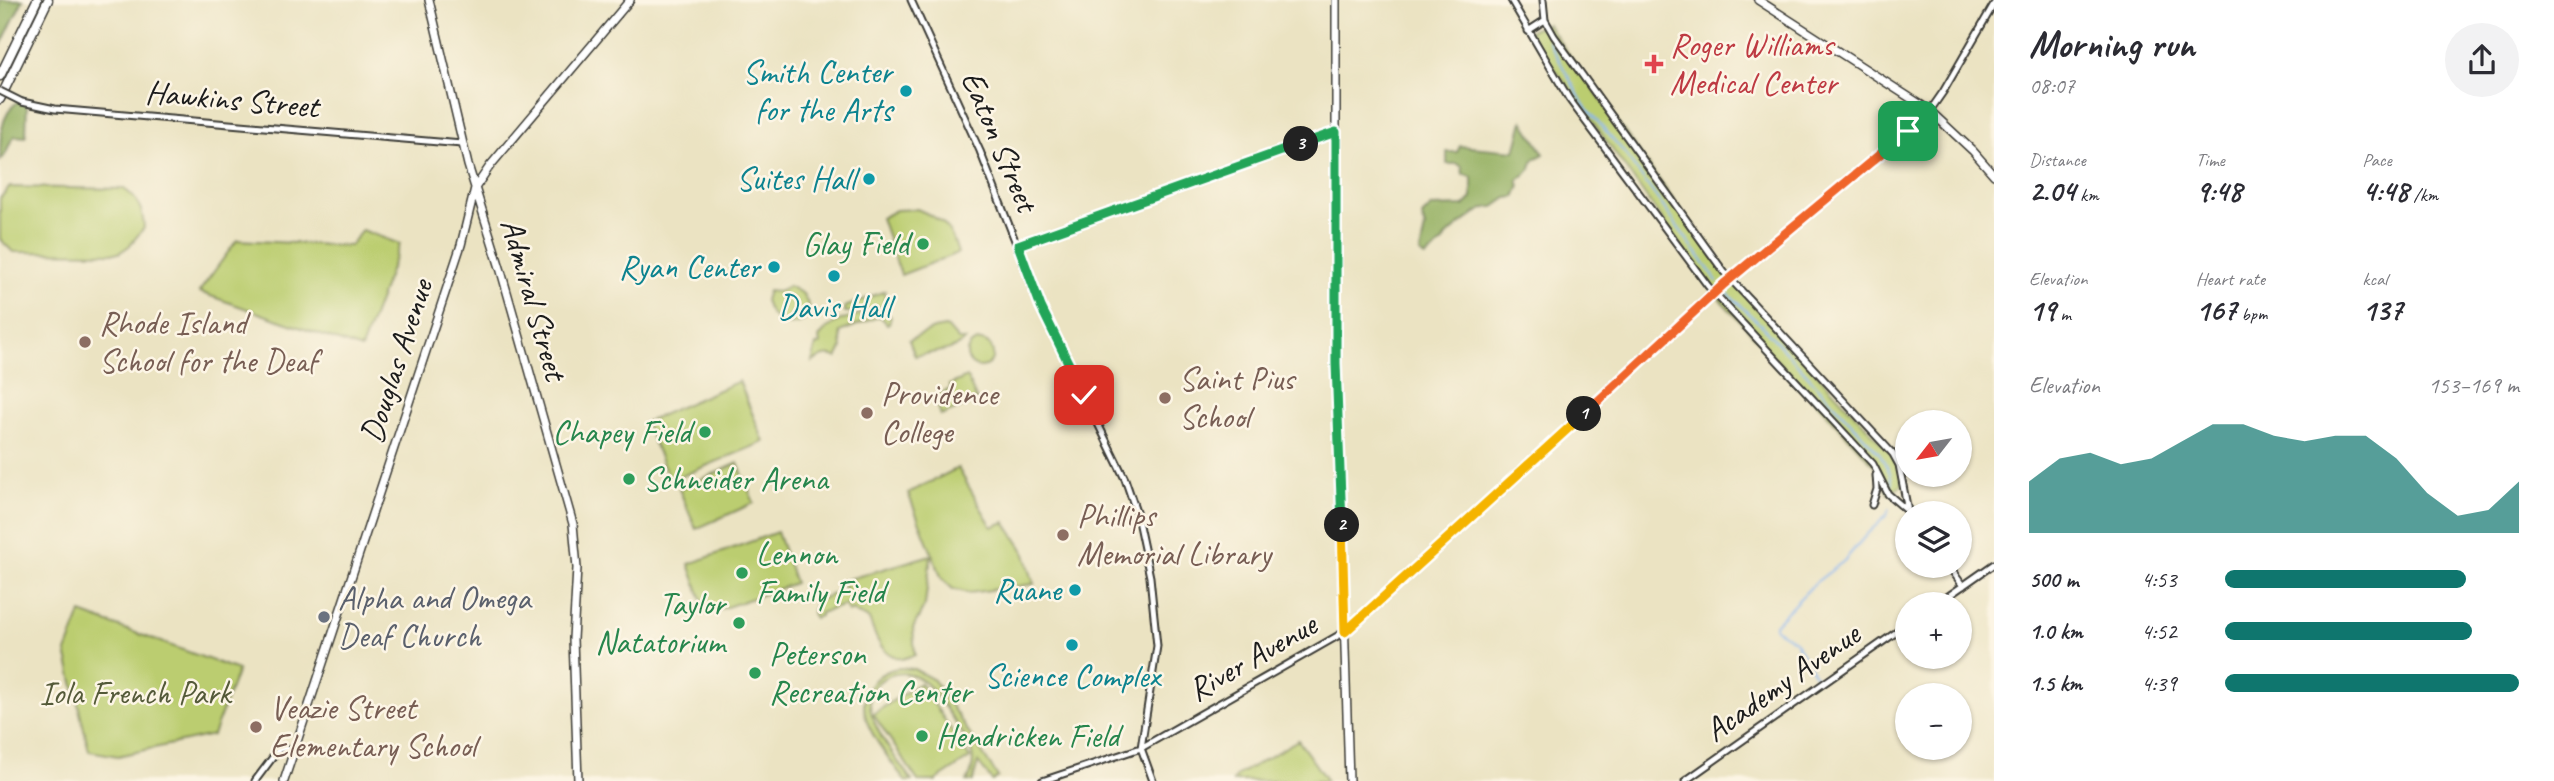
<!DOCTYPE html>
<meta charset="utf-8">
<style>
:root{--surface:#fff;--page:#f2f2f3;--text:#2b2b33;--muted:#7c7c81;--accent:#0f766e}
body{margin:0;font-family:Caveat,sans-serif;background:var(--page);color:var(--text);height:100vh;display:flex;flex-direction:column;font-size:26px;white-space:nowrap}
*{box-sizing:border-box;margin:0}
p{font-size:23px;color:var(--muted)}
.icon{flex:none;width:38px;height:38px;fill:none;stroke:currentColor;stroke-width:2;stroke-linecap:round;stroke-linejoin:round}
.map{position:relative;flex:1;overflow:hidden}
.drawer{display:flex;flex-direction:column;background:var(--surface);width:560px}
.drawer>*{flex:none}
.needle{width:46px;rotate:239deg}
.tools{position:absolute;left:1895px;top:410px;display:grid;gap:14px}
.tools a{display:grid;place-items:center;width:77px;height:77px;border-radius:50%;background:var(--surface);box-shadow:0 2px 5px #0004;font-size:35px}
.pin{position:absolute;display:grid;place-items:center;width:60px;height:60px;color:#fff;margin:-30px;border-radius:14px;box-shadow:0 4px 10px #0006}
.km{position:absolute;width:35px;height:35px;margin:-18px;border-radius:50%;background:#222;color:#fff;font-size:19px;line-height:35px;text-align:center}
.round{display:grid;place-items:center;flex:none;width:74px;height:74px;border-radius:37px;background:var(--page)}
.headline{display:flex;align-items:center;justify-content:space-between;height:119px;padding:0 35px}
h1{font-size:38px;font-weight:700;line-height:52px}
.figures{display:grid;grid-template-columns:repeat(3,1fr);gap:10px;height:119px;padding:7px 35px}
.figures div{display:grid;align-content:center}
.figures b{font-size:30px;font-weight:700}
.figures small{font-size:19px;font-weight:400}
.figures p{font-size:19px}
.chart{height:196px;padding:14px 35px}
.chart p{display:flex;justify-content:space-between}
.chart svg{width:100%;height:126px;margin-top:7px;fill:var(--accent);opacity:.7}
ul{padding:0 35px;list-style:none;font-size:23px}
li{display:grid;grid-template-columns:112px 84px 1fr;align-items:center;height:52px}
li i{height:18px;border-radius:9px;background:var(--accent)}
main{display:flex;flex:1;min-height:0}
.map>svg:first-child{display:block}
</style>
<main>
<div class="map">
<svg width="1994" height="781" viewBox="0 0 1994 781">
<rect width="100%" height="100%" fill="#fcf5e5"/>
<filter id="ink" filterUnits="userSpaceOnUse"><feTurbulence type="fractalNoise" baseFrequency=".0143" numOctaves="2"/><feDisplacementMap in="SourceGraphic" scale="14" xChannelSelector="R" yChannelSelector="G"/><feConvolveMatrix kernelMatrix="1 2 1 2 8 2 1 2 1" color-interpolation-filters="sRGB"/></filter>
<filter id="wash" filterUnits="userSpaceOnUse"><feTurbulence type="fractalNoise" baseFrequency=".00686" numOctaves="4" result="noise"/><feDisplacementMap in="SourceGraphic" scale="28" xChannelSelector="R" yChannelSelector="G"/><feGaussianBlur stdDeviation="1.57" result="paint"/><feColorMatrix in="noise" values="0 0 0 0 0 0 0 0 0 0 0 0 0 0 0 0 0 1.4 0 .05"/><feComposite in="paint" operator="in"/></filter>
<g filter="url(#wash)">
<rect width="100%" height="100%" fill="#ebe3c2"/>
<path fill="#bbcd70" stroke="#6c7446" stroke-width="2" d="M1547,24L1730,279L1897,460L1903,484L1888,494L1879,470L1715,294L1528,31Z
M10,187L124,189C139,199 143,211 144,228L129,246L119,253L13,252L0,239V198Z
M917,209C943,220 950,225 958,253L901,275L881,218L896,210Z
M362,230L400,244L361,349L199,292L237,240L350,246Z
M789,286L803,294L810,308L806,319C789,331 769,320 765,300L768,291L778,292Z
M885,291L884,306L859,312H845V307Z
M883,310L891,317L889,323L887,324L880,316L840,332L842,348L837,358C827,352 820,358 812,362L816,345H820L819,338C834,315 858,316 883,310Z
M945,327L948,328L958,340H965C955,352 931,352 915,356L909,340L934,329Z
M967 354a13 13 0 1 1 26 0a13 13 0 1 1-26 0Z
M967,377L977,401L941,416L935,396L951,389L949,385Z
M739,381L764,442L670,481L645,422Z
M738,463L754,503L696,529L679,489Z
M958,468L992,527L1005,522L1024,551L1034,584L969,593L953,589L942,579L908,493Z
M777,532L795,583L707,614L689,564Z
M931,555L925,605L913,628L915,655L902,659C880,654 876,638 869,619L855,613L854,610L848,612L845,605L820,613V616L814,618L812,612L816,601L846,589L842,581Z
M81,613L238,670L213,735L118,756L89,751L66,652Z
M900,668L914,669L934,680L998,777L992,781L978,762L973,781H967C972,773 974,764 972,754C968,738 938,697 927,684C917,675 904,671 891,675C840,694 895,756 912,781H905C888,755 847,715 872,683C879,674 889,669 900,668Z
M920,683L970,758L935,781H918L873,714Z
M1298,740L1327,781H1233L1236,776Z"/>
<path fill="#94b062" stroke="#58663f" stroke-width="2" d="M0,0H23L0,47Z
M18,101L27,105L26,137L15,136C7,143 10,153 0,161C0,136 0,116 18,101Z
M1523,121L1544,154L1533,160L1531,169L1518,180L1520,186L1515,197L1507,198L1494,207C1480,205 1458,228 1446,236L1443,242L1426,257L1420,253L1425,227L1422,216L1431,207L1464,206L1472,198V177L1463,174L1462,167L1458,164H1447V152H1457L1460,146L1515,151Z"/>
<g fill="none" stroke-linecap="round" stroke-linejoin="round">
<path stroke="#85b4ef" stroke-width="2" d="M1548,40L1584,105L1622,150L1717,281
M1727,293L1761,325L1880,454L1890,473L1892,484
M1816,677L1795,641L1775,629V624L1815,583L1844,561L1867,534L1887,515L1889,509"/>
</g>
</g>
<g filter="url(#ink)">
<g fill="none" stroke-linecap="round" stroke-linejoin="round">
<defs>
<path id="minor" d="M911,0L980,151L1041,307L1125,479L1136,511L1150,577L1157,646L1141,748L1153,781
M1511,0L1569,99L1708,286L1873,464L1888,494L1910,513
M1545,20L1554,36L1724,272L1893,454L1899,465L1908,511
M1528,31L1545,20L1543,0
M22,102L55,109L462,144
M1018,245L1336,132
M1872,505L1877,489L1876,475
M1948,565L1963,586
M1937,604L1994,564
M255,781L279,749L284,748L292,751
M1042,781L1141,748L1348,630L1722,286L1927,115L1943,92L1994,4
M1685,781L1908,624"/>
<path id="major" d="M429,0L468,165L501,271L573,524L577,568L573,639L578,781
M1336,0V350L1349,781
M1758,0L1929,110L1973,151L1994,175
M284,781L461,245L475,188L490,166L630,0"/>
<path id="highway" d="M0,76L37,0
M0,99L48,0"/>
</defs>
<use href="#minor" stroke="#3b3a35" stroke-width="9"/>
<use href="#major" stroke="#3b3a35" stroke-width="10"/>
<use href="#highway" stroke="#3b3a35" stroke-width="11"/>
<use href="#minor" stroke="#fff" stroke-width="5"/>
<use href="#major" stroke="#fff" stroke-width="7"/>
<use href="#highway" stroke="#fff" stroke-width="8"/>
<defs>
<path id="minor-bridge" d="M0,91L22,102"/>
</defs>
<use href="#minor-bridge" stroke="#3b3a35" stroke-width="9" stroke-linecap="butt"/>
<use href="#minor-bridge" stroke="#fff" stroke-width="5"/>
</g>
</g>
<g fill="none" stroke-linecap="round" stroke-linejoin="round" filter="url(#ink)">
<defs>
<path id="split-1" d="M1584,414L1724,284L1908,131"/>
<path id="split-2" d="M1342,525L1345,632L1584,414"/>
<path id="split-3" d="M1301,144L1336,132V363L1342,525"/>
<path id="split-4" d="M1084,395L1041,307L1018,245L1301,144"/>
</defs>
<use href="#split-1" stroke="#fff" stroke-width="14"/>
<use href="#split-2" stroke="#fff" stroke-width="14"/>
<use href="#split-3" stroke="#fff" stroke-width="14"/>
<use href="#split-4" stroke="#fff" stroke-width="14"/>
<use href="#split-1" stroke="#f0652b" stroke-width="9"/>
<use href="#split-2" stroke="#f5b400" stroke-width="9"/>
<use href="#split-3" stroke="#22a559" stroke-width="9"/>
<use href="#split-4" stroke="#22a559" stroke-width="9"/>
</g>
<path fill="#e0444e" stroke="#fcf5e5" stroke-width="2.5" d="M1650.5 53.5h7v7h7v7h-7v7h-7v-7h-7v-7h7z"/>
<g fill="#0f9aa8" stroke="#fcf5e5" stroke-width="2.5">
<circle cx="906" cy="91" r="7"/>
<circle cx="869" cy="179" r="7"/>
<circle cx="774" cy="267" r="7"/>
<circle cx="834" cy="276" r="7"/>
<circle cx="1075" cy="590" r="7"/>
<circle cx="1072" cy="645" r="7"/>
</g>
<g fill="#2e9e5b" stroke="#fcf5e5" stroke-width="2.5">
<circle cx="923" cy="244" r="7"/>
<circle cx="705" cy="432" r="7"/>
<circle cx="629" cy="479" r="7"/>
<circle cx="742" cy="573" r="7"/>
<circle cx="739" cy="623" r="7"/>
<circle cx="755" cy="673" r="7"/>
<circle cx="922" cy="736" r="7"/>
</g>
<g fill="#8d6e63" stroke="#fcf5e5" stroke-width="2.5">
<circle cx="85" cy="342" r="7"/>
<circle cx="1165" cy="398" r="7"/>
<circle cx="867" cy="413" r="7"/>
<circle cx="1063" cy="535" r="7"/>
<circle cx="256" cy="727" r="7"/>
</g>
<circle fill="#6b7280" stroke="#fcf5e5" stroke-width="2.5" cx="324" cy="617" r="7"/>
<g text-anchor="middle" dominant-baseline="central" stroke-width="5" stroke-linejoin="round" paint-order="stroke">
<g font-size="33" fill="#be3a42" stroke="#fcf5e5" text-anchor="start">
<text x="1670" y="45">Roger Williams<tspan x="1670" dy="38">Medical Center</tspan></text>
</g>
<g font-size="33" fill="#0d838f" stroke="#fcf5e5" text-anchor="end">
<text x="892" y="72">Smith Center<tspan x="892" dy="38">for the Arts</tspan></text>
<text x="855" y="179">Suites Hall</text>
<text x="760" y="267">Ryan Center</text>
<text x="834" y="307" text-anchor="middle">Davis Hall</text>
<text x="1061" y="590">Ruane</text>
<text x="1072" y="676" text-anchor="middle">Science Complex</text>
</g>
<g font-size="33" fill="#1c1c1c" stroke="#fcf5e5">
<text transform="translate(232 99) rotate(5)">Hawkins Street</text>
<text transform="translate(1000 141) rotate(67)">Eaton Street</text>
<text transform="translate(534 299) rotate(74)">Admiral Street</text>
<text transform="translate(396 361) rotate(-72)">Douglas Avenue</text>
<text transform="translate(1252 657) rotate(-30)">River Avenue</text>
<text transform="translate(1782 682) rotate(-35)">Academy Avenue</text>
</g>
<g font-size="33" fill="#27864d" stroke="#fcf5e5" text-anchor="start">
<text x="909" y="244" text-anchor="end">Glay Field</text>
<text x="691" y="432" text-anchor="end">Chapey Field</text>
<text x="643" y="479">Schneider Arena</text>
<text x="756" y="554">Lennon<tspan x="756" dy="38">Family Field</tspan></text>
<text x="725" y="604" text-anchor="end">Taylor<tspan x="725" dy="38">Natatorium</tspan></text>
<text x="769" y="654">Peterson<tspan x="769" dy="38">Recreation Center</tspan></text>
<text x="936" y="736">Hendricken Field</text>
</g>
<g font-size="33" fill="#785e54" stroke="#fcf5e5" text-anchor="start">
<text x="99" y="323">Rhode Island<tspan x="99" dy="38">School for the Deaf</tspan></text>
<text x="1179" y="379">Saint Pius<tspan x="1179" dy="38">School</tspan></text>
<text x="881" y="394">Providence<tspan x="881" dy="38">College</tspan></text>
<text x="1077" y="516">Phillips<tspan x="1077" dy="38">Memorial Library</tspan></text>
<text x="270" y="708">Veazie Street<tspan x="270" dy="38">Elementary School</tspan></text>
</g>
<g font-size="33" fill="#5b616d" stroke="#fcf5e5" text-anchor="start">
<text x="338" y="598">Alpha and Omega<tspan x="338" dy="38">Deaf Church</tspan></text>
</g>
<g font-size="33" fill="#545a39" stroke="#fcf5e5">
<text x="135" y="693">Iola French Park</text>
</g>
</g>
</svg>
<div class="tools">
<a><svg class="needle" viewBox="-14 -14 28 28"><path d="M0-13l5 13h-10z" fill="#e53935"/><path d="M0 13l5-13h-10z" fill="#7c7c81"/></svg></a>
<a><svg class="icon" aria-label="layers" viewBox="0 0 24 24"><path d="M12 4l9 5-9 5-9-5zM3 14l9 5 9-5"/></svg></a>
<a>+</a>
<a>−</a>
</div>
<div class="pin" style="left:1908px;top:131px;background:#1e9e55"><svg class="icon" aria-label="arrive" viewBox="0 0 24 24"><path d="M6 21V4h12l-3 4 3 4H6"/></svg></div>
<div class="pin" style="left:1084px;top:395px;background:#d93025"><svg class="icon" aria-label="check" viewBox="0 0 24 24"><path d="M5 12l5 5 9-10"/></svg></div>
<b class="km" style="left:1584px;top:414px">1</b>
<b class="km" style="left:1342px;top:525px">2</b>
<b class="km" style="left:1301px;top:144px">3</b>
</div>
<section class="drawer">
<div class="headline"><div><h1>Morning run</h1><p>08:07</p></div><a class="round"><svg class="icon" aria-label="share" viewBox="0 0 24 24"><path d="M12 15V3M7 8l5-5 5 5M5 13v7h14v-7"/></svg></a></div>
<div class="figures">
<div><p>Distance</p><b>2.04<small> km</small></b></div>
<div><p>Time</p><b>9:48</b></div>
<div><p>Pace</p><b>4:48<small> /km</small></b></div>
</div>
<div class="figures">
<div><p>Elevation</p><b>19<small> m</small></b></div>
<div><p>Heart rate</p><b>167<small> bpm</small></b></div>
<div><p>kcal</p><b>137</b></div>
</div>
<div class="chart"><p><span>Elevation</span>153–169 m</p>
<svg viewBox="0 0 160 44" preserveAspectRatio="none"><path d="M0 44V26L10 18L20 16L30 20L40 18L50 12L60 6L70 6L80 10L90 12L100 10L110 10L120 18L130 30L140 38L150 36L160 26V44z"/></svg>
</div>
<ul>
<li><b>500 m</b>4:53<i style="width:82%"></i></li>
<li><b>1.0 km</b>4:52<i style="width:84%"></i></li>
<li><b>1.5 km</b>4:39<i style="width:100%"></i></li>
</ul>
</section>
</main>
